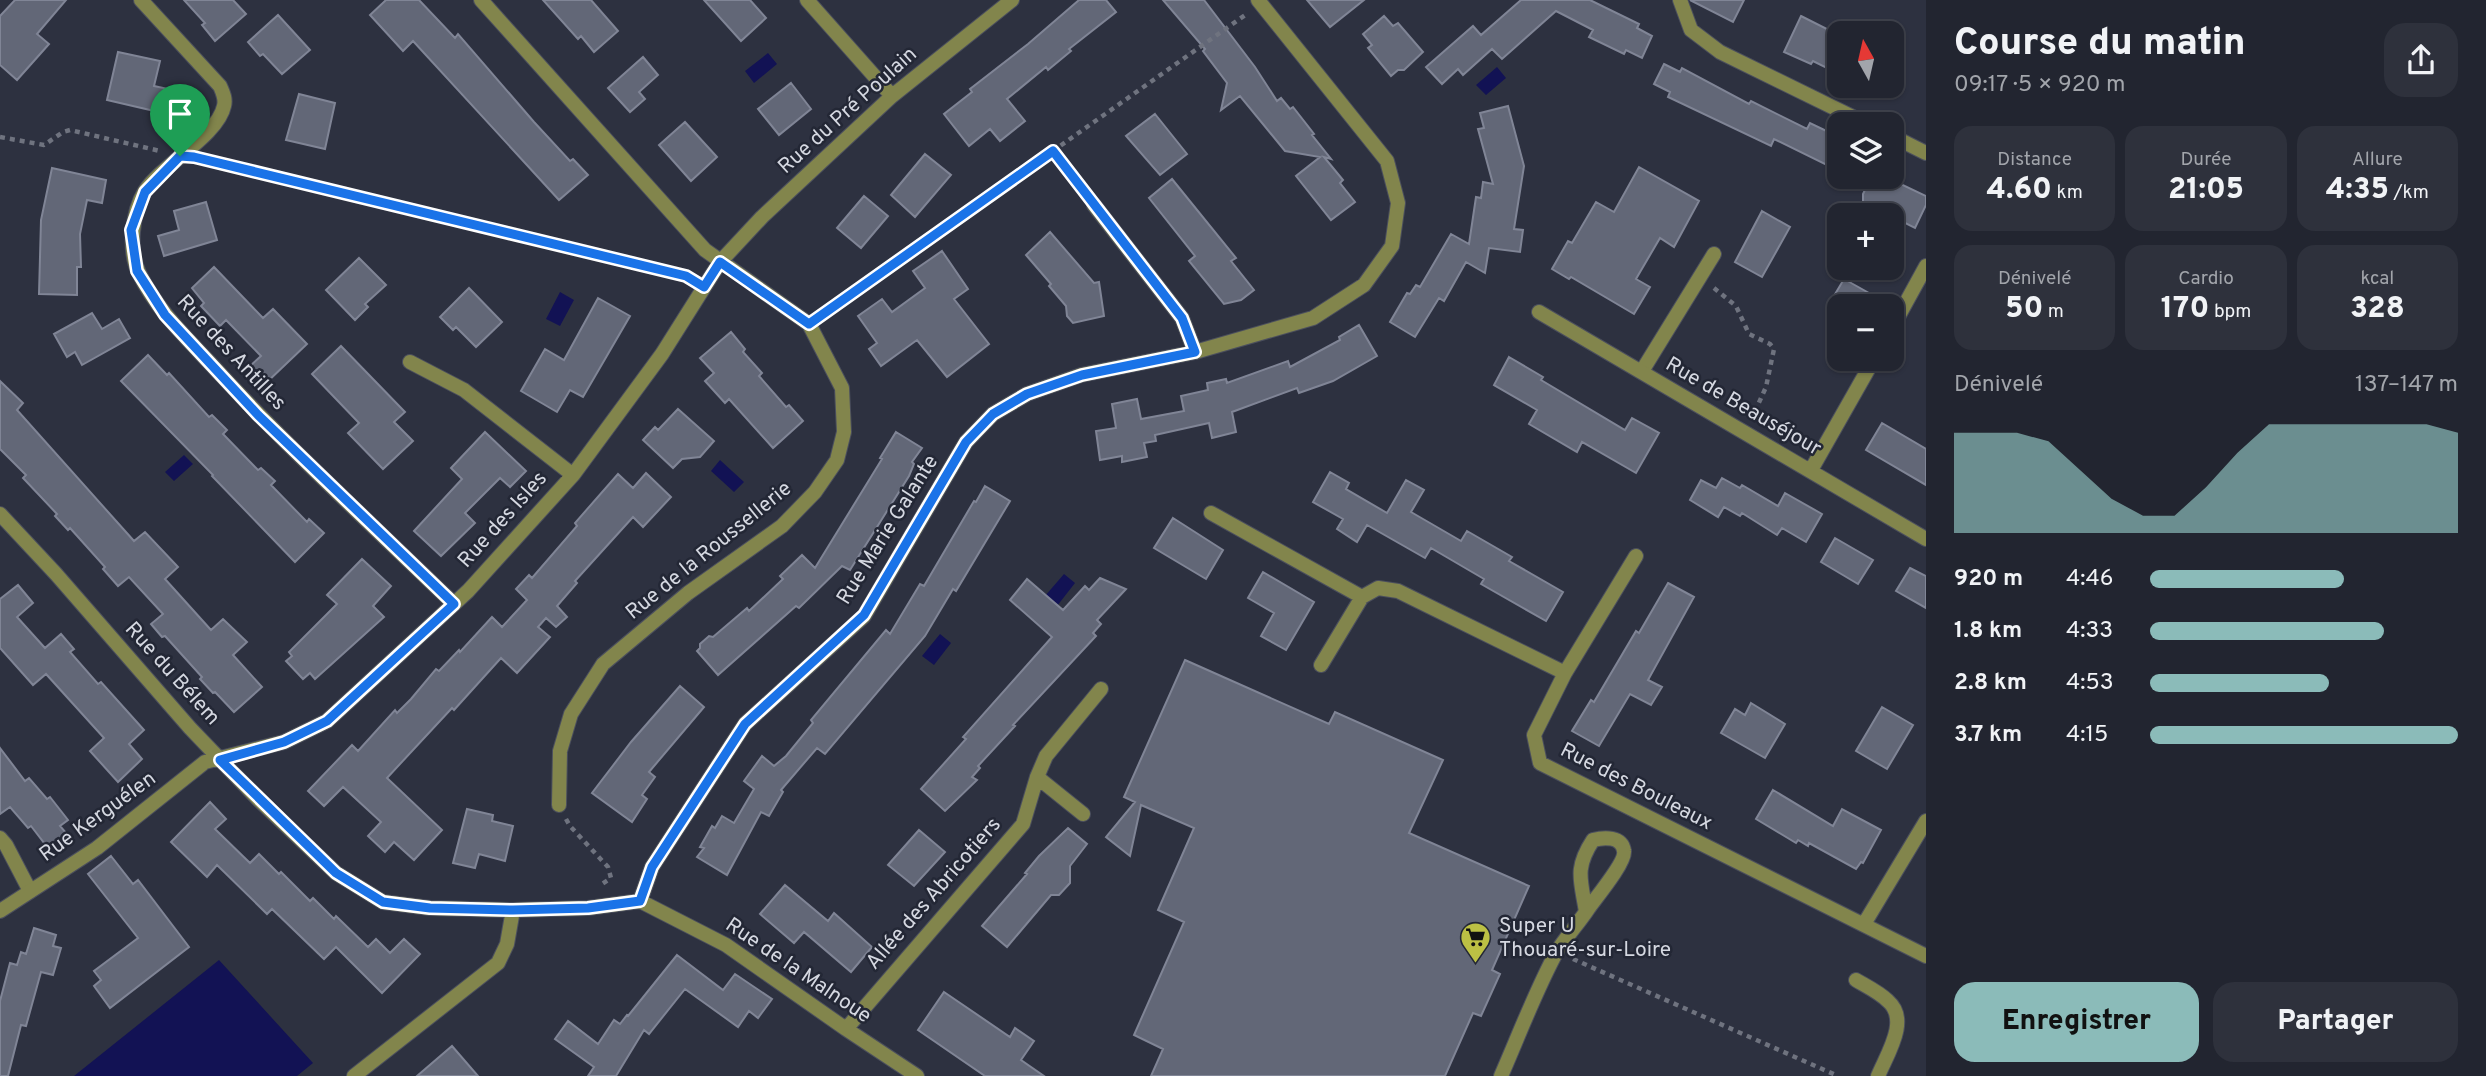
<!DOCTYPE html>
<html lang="fr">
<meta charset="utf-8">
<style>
:root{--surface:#222530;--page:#2e313c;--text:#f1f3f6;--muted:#a2a5ab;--line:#3f424c;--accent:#8bbbb9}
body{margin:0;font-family:Overpass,sans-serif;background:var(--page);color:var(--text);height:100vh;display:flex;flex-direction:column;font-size:26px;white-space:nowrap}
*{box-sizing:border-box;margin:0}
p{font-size:23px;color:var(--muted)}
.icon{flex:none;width:38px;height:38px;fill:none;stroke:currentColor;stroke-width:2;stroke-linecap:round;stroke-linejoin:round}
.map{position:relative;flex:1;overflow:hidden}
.details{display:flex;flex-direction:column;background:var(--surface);width:560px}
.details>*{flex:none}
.needle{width:46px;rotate:352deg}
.controls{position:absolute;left:1827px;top:21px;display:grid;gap:14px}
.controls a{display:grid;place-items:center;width:77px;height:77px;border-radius:14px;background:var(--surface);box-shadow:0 2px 5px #0004,0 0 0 2px var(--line);font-size:35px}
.pin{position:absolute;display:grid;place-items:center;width:60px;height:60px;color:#fff;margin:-72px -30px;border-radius:50% 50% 50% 0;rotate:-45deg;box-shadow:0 0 7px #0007}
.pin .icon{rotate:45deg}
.round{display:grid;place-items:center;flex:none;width:74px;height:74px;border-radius:21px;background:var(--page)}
.overview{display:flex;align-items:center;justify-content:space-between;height:119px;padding:0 28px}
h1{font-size:38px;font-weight:800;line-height:52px}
.figures{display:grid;grid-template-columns:repeat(3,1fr);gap:10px;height:119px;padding:7px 28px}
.figures div{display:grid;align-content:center;border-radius:18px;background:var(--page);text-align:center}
.figures b{font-size:30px;font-weight:800}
.figures small{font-size:19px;font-weight:400}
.figures p{font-size:19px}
.chart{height:196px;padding:14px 28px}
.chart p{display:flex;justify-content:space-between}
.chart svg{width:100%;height:126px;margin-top:7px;fill:var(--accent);opacity:.7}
.cta{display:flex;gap:14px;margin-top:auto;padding:14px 28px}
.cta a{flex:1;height:80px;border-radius:21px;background:var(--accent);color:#111;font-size:28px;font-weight:800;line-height:80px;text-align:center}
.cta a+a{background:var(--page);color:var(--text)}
ul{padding:0 28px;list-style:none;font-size:23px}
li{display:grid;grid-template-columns:112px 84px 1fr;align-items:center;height:52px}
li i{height:18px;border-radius:9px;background:var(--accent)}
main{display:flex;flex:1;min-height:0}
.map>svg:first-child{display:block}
</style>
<main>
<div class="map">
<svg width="1926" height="1076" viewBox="0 0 1926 1076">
<rect width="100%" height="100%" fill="#2d3140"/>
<path fill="#121254" d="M768,53L777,64L754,83L745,71Z
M1497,67L1506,78L1486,95L1476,85Z
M560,292L574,300L560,326L546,319Z
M184,455L193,464L174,481L165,472Z
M720,460L744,482L734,492L711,471Z
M1064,574L1075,583L1057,606L1045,596Z
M940,634L951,643L934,665L922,656Z
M219,960L313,1063L297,1076H74Z"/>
<path fill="#626777" stroke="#808596" stroke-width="2" d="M15,0H66L37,34L49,44L17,80L0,65V16Z
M184,0H233L246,14L215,41L202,25L205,23Z
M386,0H419L455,38L458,34L534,122L570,161L573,159L588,175L559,200L413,41L403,51L370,15Z
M543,0H591L618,31L594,52L581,36L578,39Z
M704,0H750L766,18L741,41Z
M1079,0H1106L1116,12L1069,49L1071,51L1048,70L1046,67L1007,99L1025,121L1000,141L990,129L969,146L944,114L972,92L970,89L1028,44Z
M1163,0H1204L1255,67L1277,101L1281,98L1290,109L1293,107L1314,134L1312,135L1331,159L1324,157L1343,180L1340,183L1355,202L1331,220L1296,176L1320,157L1285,151L1240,96L1221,110L1227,83L1203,51L1205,49Z
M1307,0H1364L1330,27Z
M1521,0H1590L1639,24L1637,28L1652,36L1642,58L1626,50L1624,54L1589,37L1593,30L1556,11L1502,59L1492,49L1463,75L1458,69L1442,84L1426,67L1473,26L1481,35Z
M1690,0H1744L1733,22Z
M278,15L310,50L282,74L263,54L260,56L248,42Z
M1384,16L1393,26L1398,23L1423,52L1404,70H1398L1391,76L1368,48L1372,45L1363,34Z
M1801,16L1839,35V74L1813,61L1811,64L1784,52Z
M118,52L160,61L154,86L168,89L163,113L107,100Z
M643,57L658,75L639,92L645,99L630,112L608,88Z
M1664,64L1680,72L1682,68L1749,104L1751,101L1807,129L1810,123L1839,137V171L1774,139L1771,146L1668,97L1670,92L1654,84Z
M791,83L811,109L779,135L758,109Z
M299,94L335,103L325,149L286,140Z
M1508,106L1524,166L1514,229L1523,230L1520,252L1489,248L1485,273L1466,262L1444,301L1439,298L1415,337L1390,322L1407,293L1410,294L1416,285L1420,287L1451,234L1469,244L1476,197L1481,198L1483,182L1493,184L1478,129L1484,128L1480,113Z
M1155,114L1187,154L1160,175L1126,136Z
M685,122L717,157L691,181L659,145Z
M925,154L951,175L915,217L891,195Z
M1639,167L1699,201L1674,247L1660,238L1636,279L1650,287L1634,314L1571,277L1569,279L1552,269L1568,241L1572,243L1596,202L1614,212Z
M52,168L106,180L102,203L87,200L80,234L81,267H77V295L39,294L41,220Z
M1871,177H1886L1926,196V205L1915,228L1863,202V194Z
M1172,179L1236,258L1231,261L1254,290L1241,300L1224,304L1189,261L1195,256L1149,198Z
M864,196L888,216L861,248L837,228Z
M206,202L217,240L164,256L158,236L179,230L174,211Z
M1762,211L1790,227L1762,277L1735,262Z
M1050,232L1094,283L1099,282L1104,316L1073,323L1067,316L1066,306L1049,286L1051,284L1026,255Z
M942,251L968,289L954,299L989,344L947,377L917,340L881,366L869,349L877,343L858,316L882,299L892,312L925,288L913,271Z
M359,258L386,285L365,304L368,307L355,320L326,290Z
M214,267L263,318L273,309L307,344L266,383L250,366L261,356L226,320L220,326L201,306L204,303L192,288Z
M1844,279L1892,306H1828Z
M469,288L502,322L476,347L456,327L453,330L440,317Z
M598,298L630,316L583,397L570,390L557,412L521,391L545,349L564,360Z
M92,313L102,329L119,319L130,338L82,365L75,352L67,357L54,334Z
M1359,325L1377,356L1333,381L1299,393L1297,388L1232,412L1236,432L1212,438L1209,423L1155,435L1156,441L1144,443L1147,457L1122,462V456L1100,460L1096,431L1116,428L1112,404L1137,399L1141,419L1184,411L1181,396L1208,390L1207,383L1226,379L1227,383L1288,361L1290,367L1340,340L1339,337Z
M731,332L745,349L743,352L762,373L759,376L786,407L789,405L803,421L773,448L729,399L725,403L705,381L714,373L700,358Z
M341,346L405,412L394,422L413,441L383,469L348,433L359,423L312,374Z
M148,355L167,375L169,373L209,417L212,415L227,430L223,434L258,470L261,468L275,481L271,485L307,522L309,519L324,533L295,562L212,476L213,475L121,381Z
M1509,357L1543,377L1541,380L1625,430L1632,418L1659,433L1636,473L1582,442L1577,452L1529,424L1537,410L1494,385Z
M0,381L23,403L17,410L134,541L145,532L178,567L165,579L211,630L223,619L247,642L233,655L262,687L234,712L215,692L213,693L200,679L202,677L165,636L162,637L151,624L163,614L129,577L118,586L103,569L105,567L70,528L68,530L55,516L57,514L23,478L26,475L0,449Z
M678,409L714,441L700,457L682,459L673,468L643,440L655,427L658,430Z
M1882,423L1926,449V485L1866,450Z
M485,432L526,471L510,487L500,478L465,513L475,523L441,556L414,531L462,479L451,468Z
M896,432L922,448L912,462L914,464L909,476L850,570L842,566L799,608L796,606L718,675L697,651L700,648V644L709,636L713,637L747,608L749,611L783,579L780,576L802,555L815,568L882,459L880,458Z
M1330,472L1349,483L1346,489L1387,513L1406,480L1424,490L1411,512L1461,541L1467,531L1512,557L1509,561L1563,592L1546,621L1481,584L1484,579L1431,548L1425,558L1367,525L1357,542L1337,529L1343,519L1313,502Z
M646,473L671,497L643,527L633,517L575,581L577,583L557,606L567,617L556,627L546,618L538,627L550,637L517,673L501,658L454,710L452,708L387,778L442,830L414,860L394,842L385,852L368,836L381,822L343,787L324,806L308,791L352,745L358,751L395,710L397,713L411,699L436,669L439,671L459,650L460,652L492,617L502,627L527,600L516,589L529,575L532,578L577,526L575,523L618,474L633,488Z
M1722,478L1740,488L1742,485L1778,506L1785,493L1822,514L1806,542L1782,528L1777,535L1742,513L1740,516L1724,507L1718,517L1690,500L1701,480L1716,488Z
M985,486L1010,501L956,591L953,589L925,636L825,754L817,748L781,790L783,792L769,816L761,812L727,875L697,857L704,848L700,847L712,826L715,828L722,816L734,823L754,789L744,781L762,756L774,766L786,756L813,723L811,720L886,630L890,634L920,584L924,586L974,501L976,502Z
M1173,518L1223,550L1206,579L1154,548Z
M1835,538L1873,560L1858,584L1821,562Z
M362,559L391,586L373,606L384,617L315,679L310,673L303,679L286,661L292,656L289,652L337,604L327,595Z
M1910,568L1926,576V608L1896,591Z
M1263,572L1314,602L1286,650L1261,636L1274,613L1248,598Z
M1100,578L1126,589L1097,620L1101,624L1093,633L1096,636L1013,725L1015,726L978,766L980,768L972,777L977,780L945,811L921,789L966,739L963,737L1052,637L1010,600L1027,579L1063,610L1085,586L1089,590Z
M1668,583L1694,597L1648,680L1662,687L1651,705L1630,694L1599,746L1572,731L1591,700L1594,702L1636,631L1639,633Z
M18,585L33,603L17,617L45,648L61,634L74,649L70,652L98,684L101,682L144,730L129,744L142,759L118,782L90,751L104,738L46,674L33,685L0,648V599Z
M1185,660L1329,724L1335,712L1443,760L1409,833L1529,886L1492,970L1500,974L1481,1016L1473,1013L1445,1076H1151L1163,1049L1134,1035L1184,922L1158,910L1194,828L1141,805L1130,856L1106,837L1135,802L1124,797Z
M680,686L704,707L649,772L655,777L642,795L647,799L632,822L592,793L631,742Z
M1751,703L1785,724L1765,758L1721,733L1735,709L1745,715Z
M1882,707L1913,725L1887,769L1856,751Z
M0,748L25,781L29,778L47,799L50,797L68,820L60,826L67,834L48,848L31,826L28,828L10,807L0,814Z
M1773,790L1833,826L1842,809L1881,830L1863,863L1861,862L1856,869L1809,843L1808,846L1798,840L1796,843L1756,819Z
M210,802L226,819L215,829L250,863L259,854L279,874L281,872L310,901L313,898L334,919L336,916L368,947L376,939L390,953L404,939L420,954L382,993L336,947L324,959L272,909L267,914L217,865L207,877L171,842Z
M467,809L493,815L492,821L513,826L505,861L479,854L475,868L453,863Z
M1068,828L1087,844L1070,866V883L1059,895H1051L1007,947L982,926L1027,874L1025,873L1039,856Z
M919,830L945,852L914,886L888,865Z
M111,856L133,884L138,880L189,947L110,1008L94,986L101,980L94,971L138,938L88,874Z
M785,885L828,921L834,913L872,947L851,972L804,932L794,943L760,914Z
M34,928L56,935L53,946L61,948L53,975L41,972L26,1026L21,1025L8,1076H0V1001L10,963L17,965L21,952L26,954Z
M677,955L723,990L735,974L772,999L758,1018L749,1011L738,1027L685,989L649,1034L644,1030L616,1076H588L594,1067L555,1039L568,1021L598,1044L614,1020L620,1024L627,1015L628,1016Z
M944,992L1010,1037L1015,1028L1034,1041L1021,1060L1044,1076H985L918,1030Z
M452,1046L478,1076H417Z"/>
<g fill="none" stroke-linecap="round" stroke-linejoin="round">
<defs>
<path id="service" d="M1642,371L1714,254
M0,838L6,845L30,891
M1856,980C1866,986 1879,992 1888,1001C1910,1020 1887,1054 1878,1076
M1501,1076C1519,1035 1535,992 1556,953C1565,938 1578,924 1588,909C1595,899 1626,862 1624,851C1622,836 1604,837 1593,840C1574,869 1581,880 1586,912"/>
<path id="minor" d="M141,0L220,86C223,93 226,99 224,106C218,135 162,165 145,191C132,212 128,251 139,273C158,313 193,344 222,376C296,455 376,529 454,604
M481,0L705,250L809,324L842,388L844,432L837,460L815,492L782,526L688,593L603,664L571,714L560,751L559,805
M807,0L892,96
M1680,0L1691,30L1720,52L1867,124
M1892,136L1926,153
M1094,205L1182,318L1195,352
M1539,312L1926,539
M1892,328L1926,266
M410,362L464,390L573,475
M1811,470L1874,359
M1211,513L1362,597
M0,514L56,574L190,728L258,799L336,873L383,902L430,908L513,910L588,908L640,901L726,945L846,1029L917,1076
M1321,665L1362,597L1378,588L1398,591L1565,673L1534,735L1540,763L1926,956
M1565,673L1636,556
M1037,777L1083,814
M640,901L652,867L745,724L864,616L966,442L993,414L1027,394L1081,375L1195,352L1313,318L1364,285L1392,246L1398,203L1387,161L1258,0
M0,911L97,848L205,762L284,742L327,721L468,591L573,475L662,354L720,262L762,217L892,96L1012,0
M1864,924L1926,821
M846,1029L1023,824L1037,777L1046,756L1101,689
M354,1076L498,963L507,944L513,910"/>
</defs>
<use href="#service" stroke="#4b4f5d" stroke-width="16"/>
<use href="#minor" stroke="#4b4f5d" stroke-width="16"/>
<path stroke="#6f737f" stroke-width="4.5" stroke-dasharray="5 5" stroke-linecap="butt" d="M0,137L44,145L63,132L70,130L160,151
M1053,151L1084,192
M206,160L686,276L690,278
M1714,288L1736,306L1749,334L1770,344L1774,349L1766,387L1752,418
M824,313L1248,13
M566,819L570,826L608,867L611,878L599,886
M1573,959L1838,1076"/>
<use href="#service" stroke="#82854c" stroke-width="14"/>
<use href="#minor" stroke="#82854c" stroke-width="14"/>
</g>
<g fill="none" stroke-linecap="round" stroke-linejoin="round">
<defs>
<path id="route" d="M1053,151L1182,318L1195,352L1082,375L1027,394L993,414L966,442L864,615L745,724L652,867L640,901L588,908L513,910L430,908L383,902L336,873L220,760L284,742L327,721L454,604L258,415L165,315L137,271L131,230L145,192L180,156L194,157L686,276L704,287L720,262L809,324Z"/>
</defs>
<use href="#route" stroke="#fff" stroke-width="14"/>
<use href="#route" stroke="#1a73e8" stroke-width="9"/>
</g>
<defs>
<symbol id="supermarket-pin" viewBox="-11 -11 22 30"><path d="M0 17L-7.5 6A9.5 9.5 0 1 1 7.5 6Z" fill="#bcc044" stroke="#232735"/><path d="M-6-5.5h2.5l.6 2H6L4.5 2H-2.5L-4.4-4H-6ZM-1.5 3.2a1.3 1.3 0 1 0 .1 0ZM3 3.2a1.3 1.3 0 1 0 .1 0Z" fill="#111"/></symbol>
</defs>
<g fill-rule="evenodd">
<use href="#supermarket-pin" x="1458" y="920" width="35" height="47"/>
</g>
<g text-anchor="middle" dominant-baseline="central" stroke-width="5" stroke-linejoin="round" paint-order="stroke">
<g font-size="21" fill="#d5d8e1" stroke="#232735">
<text transform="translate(848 111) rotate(-42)">Rue du Pré Poulain</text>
<text transform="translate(231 353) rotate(47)">Rue des Antilles</text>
<text transform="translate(1743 407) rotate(30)">Rue de Beauséjour</text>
<text transform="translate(503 520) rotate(-48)">Rue des Isles</text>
<text transform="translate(888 530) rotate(-58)">Rue Marie Galante</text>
<text transform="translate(709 551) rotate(-39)">Rue de la Roussellerie</text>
<text transform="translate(172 674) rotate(48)">Rue du Bélem</text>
<text transform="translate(1636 787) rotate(27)">Rue des Bouleaux</text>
<text transform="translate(98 817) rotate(-36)">Rue Kerguélen</text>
<text transform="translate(934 894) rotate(-49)">Allée des Abricotiers</text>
<text transform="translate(798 971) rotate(34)">Rue de la Malnoue</text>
</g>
<g font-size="21" fill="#d5d8e1" stroke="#232735" text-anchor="start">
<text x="1499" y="926">Super U<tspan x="1499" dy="24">Thouaré-sur-Loire</tspan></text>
</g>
</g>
</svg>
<div class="controls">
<a><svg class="needle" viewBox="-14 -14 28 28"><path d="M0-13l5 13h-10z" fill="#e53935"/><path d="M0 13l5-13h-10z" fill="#a2a5ab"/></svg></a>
<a><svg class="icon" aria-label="layers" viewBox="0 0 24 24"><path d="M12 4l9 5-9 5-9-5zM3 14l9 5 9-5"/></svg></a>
<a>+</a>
<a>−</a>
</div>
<div class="pin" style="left:180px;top:156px;background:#1e9e55"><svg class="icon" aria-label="arrive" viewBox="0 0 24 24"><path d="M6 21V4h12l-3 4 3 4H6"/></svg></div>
</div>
<section class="details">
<div class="overview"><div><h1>Course du matin</h1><p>09:17 · 5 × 920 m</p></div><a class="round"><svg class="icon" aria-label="share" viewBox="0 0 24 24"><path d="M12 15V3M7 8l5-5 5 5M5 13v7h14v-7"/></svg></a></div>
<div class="figures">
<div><p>Distance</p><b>4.60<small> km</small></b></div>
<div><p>Durée</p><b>21:05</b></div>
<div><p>Allure</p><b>4:35<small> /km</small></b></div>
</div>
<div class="figures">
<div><p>Dénivelé</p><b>50<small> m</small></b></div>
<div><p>Cardio</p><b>170<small> bpm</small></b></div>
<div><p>kcal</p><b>328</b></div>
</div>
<div class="chart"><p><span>Dénivelé</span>137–147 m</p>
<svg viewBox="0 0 160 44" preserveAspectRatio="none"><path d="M0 44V9L10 9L20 9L30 12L40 22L50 32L60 38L70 38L80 28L90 16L100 6L110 6L120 6L130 6L140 6L150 6L160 9V44z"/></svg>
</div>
<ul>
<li><b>920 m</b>4:46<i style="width:63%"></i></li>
<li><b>1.8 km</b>4:33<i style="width:76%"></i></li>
<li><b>2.8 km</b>4:53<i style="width:58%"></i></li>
<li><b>3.7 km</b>4:15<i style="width:100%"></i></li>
</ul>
<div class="cta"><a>Enregistrer</a><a>Partager</a></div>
</section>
</main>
